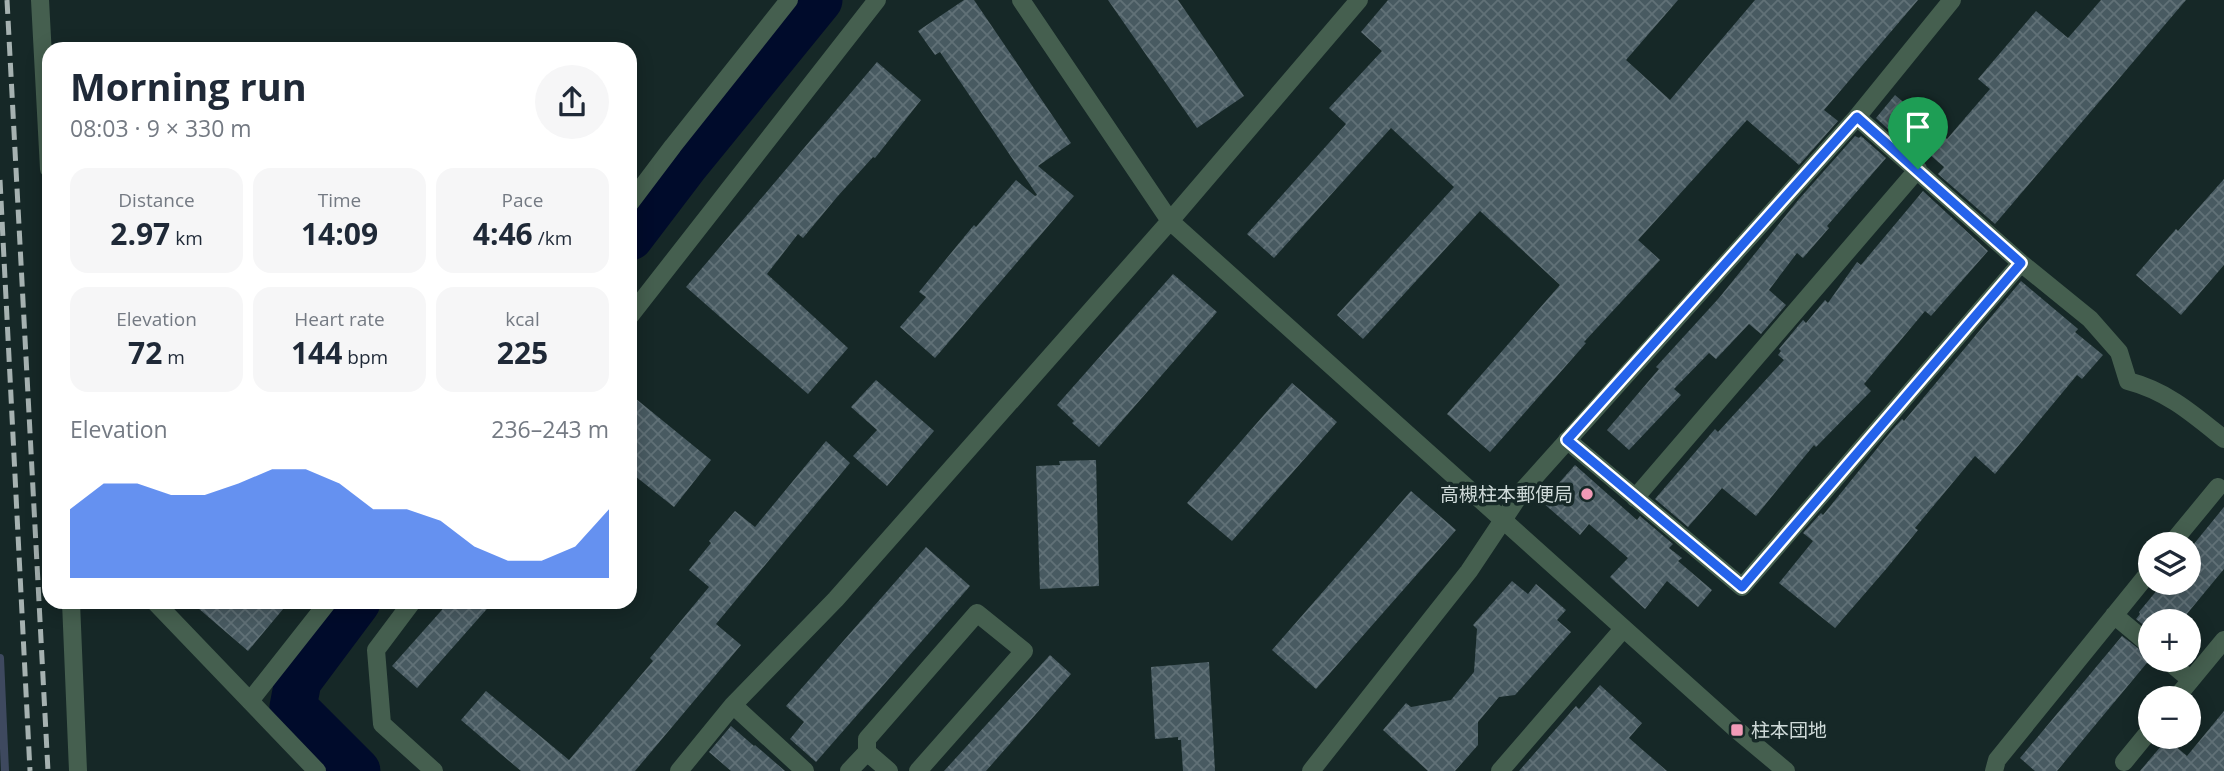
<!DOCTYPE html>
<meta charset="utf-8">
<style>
:root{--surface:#fff;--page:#f6f6f7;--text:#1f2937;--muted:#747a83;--accent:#2563eb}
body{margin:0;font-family:"Open Sans","Noto Sans JP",sans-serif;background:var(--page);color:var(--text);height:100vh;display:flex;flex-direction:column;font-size:26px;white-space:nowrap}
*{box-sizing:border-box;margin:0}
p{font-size:23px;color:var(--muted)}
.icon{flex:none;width:38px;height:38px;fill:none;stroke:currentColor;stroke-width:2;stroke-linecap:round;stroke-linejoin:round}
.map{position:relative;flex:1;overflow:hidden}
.side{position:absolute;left:42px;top:42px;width:595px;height:567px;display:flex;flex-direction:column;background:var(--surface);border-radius:21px;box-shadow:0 4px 18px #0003}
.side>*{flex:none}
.fabs{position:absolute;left:2138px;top:532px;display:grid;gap:14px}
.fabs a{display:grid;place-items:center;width:63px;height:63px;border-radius:50%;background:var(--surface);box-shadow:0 4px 18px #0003;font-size:35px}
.pin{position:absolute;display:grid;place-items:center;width:60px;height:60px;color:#fff;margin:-72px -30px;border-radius:50% 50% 50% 0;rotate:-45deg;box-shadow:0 0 7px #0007}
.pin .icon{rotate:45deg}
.round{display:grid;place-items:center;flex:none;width:74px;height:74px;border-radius:37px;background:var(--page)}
.head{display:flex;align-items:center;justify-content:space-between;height:119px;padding:0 28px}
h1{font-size:38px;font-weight:700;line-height:52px}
.metrics{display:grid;grid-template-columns:repeat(3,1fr);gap:10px;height:119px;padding:7px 28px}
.metrics div{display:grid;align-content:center;border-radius:18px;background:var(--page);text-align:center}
.metrics b{font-size:30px;font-weight:700}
.metrics small{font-size:19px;font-weight:400}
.metrics p{font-size:19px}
.chart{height:196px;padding:14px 28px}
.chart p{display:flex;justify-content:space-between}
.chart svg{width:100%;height:126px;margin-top:7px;fill:var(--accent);opacity:.7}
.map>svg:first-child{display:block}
</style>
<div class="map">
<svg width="2224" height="771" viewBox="0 0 2224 771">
<defs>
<pattern id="building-cross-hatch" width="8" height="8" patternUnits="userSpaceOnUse" patternTransform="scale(1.75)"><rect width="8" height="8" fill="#485a61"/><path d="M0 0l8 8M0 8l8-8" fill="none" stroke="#617177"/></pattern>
</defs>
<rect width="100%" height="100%" fill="#162827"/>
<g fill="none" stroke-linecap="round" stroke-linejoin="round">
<path stroke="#3e495f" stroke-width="8" d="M0,658L5,771"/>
<path stroke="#000b2b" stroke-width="47" d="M630,237L684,166L819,0
M357,602L298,681L293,707L357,771"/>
</g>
<path fill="url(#building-cross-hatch)" d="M964,0H974L1071,143L1038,166L1074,196L935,358L900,327L926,297L919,292L974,225L976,227L1016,180L1035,196L1037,195L940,52L935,55L918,31Z
M1108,0H1178L1244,96L1197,128Z
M1388,0H1678L1626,60L1670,100L1755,0H1918L1824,110L1838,121L1799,165L1747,120L1638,240L1660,260L1584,342L1586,343L1490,452L1447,414L1560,285L1480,211L1363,339L1337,315L1454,187L1391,128L1274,258L1247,234L1346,124L1329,108L1382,51L1361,32Z
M2101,0H2186L1995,224L1938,174L1944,167L1906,134L1900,140L1876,118L1895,95L1947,139L1990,89L1978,79L2036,11L2068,38Z
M877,62L921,100L875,158L873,157L837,197L803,238L798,234L767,274L848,348L808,394L686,287Z
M1855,136L1859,138L1861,136L1886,158L1827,226L1829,228L1803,258L1797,253L1769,290L1786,305L1761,334L1749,324L1716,359L1709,353L1674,389L1681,395L1629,450L1607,430L1659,369L1656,367L1719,298L1799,199Z
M2224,179V265L2181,315L2136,275L2176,229L2178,231Z
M1923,191L1988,251L1931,316L1925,311L1864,384L1871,391L1816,447L1814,445L1756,516L1722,488L1688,527L1655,499L1715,429L1718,432L1784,360L1778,355L1781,351L1779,349L1803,320L1806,323L1825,300L1828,303L1857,262L1861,265Z
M1173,274L1217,312L1099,447L1072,423L1074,421L1057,405Z
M2021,281L2078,329L2075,332L2103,355L2082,379L2077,375L1995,474L1975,456L1915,528L1918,530L1887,568L1835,628L1779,583L1813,541L1803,533L1821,513L1823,515L1892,430L1902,419L1904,421Z
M876,380L934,431L887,486L853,456L877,430L851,407Z
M1292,383L1337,422L1232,541L1187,503Z
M630,394L711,460L674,507L630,472Z
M826,441L850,463L716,624L741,645L635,771H521L461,720L486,691L569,760L653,661L650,658L709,587L689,570L711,543L709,541L735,511L755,527Z
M1096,460L1099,586L1040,589L1036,466L1060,465L1059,461Z
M1575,465L1637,520L1640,516L1673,544L1669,548L1682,558L1678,561L1712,590L1698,607L1667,581L1645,609L1610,577L1628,558L1589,524L1580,535L1542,502Z
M1411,491L1456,530L1316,689L1272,650Z
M2224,507V569L2181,621H2151V631L2136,619L2140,614L2139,612L2163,583H2189V550Z
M926,547L970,586L816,762L790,739L804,722L786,706Z
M1512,581L1528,594L1536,584L1566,610L1557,620L1571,632L1515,695L1499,697L1478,722V745L1455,771H1428L1383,730L1406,703L1411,707L1451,700L1474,672L1477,629L1473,625Z
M191,602H289L248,651Z
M449,602H493L417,688L392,666Z
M2122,636L2151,658L2057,771H2035L2020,758Z
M1050,655L1071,674L986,771H944Z
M1209,662L1215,771H1183L1181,740H1178V737L1155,739L1151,667Z
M1600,685L1642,723L1629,738L1667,771H1519L1576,706L1579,709Z
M2224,711V771H2140L2167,739L2187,756Z
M731,726L754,746L755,745L785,771H731L709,752Z"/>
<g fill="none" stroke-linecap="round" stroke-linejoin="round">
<path stroke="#455f4f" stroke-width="18" d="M40,0L49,169
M1021,0L1170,221L1737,730L1786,771
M1857,117L2021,263L2090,319L2119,352L2128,381C2167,391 2193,414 2224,439
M630,203L673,146L789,0
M630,316L877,0
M1567,440L1742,587L2021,263
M1635,498L1918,169
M2171,544L2218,487
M71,602L78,771
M155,602L317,771
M412,602L376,650L382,724L434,771
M2114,615L2151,646
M2167,660L2191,680
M2176,698L2224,640
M250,701L328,602
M733,705L805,771
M867,752L889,771
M2124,762L2151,729
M679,771L733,705L836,599L1170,221L1359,0
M849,771L867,752V739L977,613L1024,651L918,771
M1311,771L1469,571L1523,490L1857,117L1952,0
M1500,771L1623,629
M1994,771L1997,760L2151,570"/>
<path stroke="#a6b2b1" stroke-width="5" stroke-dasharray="14 7" stroke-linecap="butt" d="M7,0L48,771
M0,180L30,771"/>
</g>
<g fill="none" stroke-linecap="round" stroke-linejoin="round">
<defs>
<path id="route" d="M1857,117L2021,263L1742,587L1567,440Z"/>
</defs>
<use href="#route" stroke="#fff" stroke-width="14"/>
<use href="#route" stroke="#2563eb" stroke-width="9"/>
</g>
<g fill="#f09ab6" stroke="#162827" stroke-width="2.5">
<circle cx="1587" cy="494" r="7"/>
<rect x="1730" y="723" width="14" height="14" rx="3.5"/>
</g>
<g text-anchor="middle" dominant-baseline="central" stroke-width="7" stroke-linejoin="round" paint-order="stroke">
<g font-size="19" fill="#cfdad9" stroke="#162827" text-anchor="end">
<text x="1573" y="494">高槻柱本郵便局</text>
<text x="1751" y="730" text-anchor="start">柱本団地</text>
</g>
</g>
</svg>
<div class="fabs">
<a><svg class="icon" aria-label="layers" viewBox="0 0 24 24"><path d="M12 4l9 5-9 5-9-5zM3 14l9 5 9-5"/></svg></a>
<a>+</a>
<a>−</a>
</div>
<div class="pin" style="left:1918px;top:169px;background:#1e9e55"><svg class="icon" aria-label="arrive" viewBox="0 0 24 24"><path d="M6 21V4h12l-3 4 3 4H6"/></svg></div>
<section class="side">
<div class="head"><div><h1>Morning run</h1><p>08:03 · 9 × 330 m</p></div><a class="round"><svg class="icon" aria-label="share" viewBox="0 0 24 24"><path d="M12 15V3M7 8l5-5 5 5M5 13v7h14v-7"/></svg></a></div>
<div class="metrics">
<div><p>Distance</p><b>2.97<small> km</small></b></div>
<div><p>Time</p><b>14:09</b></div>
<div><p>Pace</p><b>4:46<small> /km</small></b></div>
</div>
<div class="metrics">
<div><p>Elevation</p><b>72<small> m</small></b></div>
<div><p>Heart rate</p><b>144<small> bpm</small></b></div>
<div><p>kcal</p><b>225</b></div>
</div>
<div class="chart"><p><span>Elevation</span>236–243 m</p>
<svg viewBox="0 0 160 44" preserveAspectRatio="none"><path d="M0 44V20L10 11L20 11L30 15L40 15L50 11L60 6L70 6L80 11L90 20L100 20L110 24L120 33L130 38L140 38L150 33L160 20V44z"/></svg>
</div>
</section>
</div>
